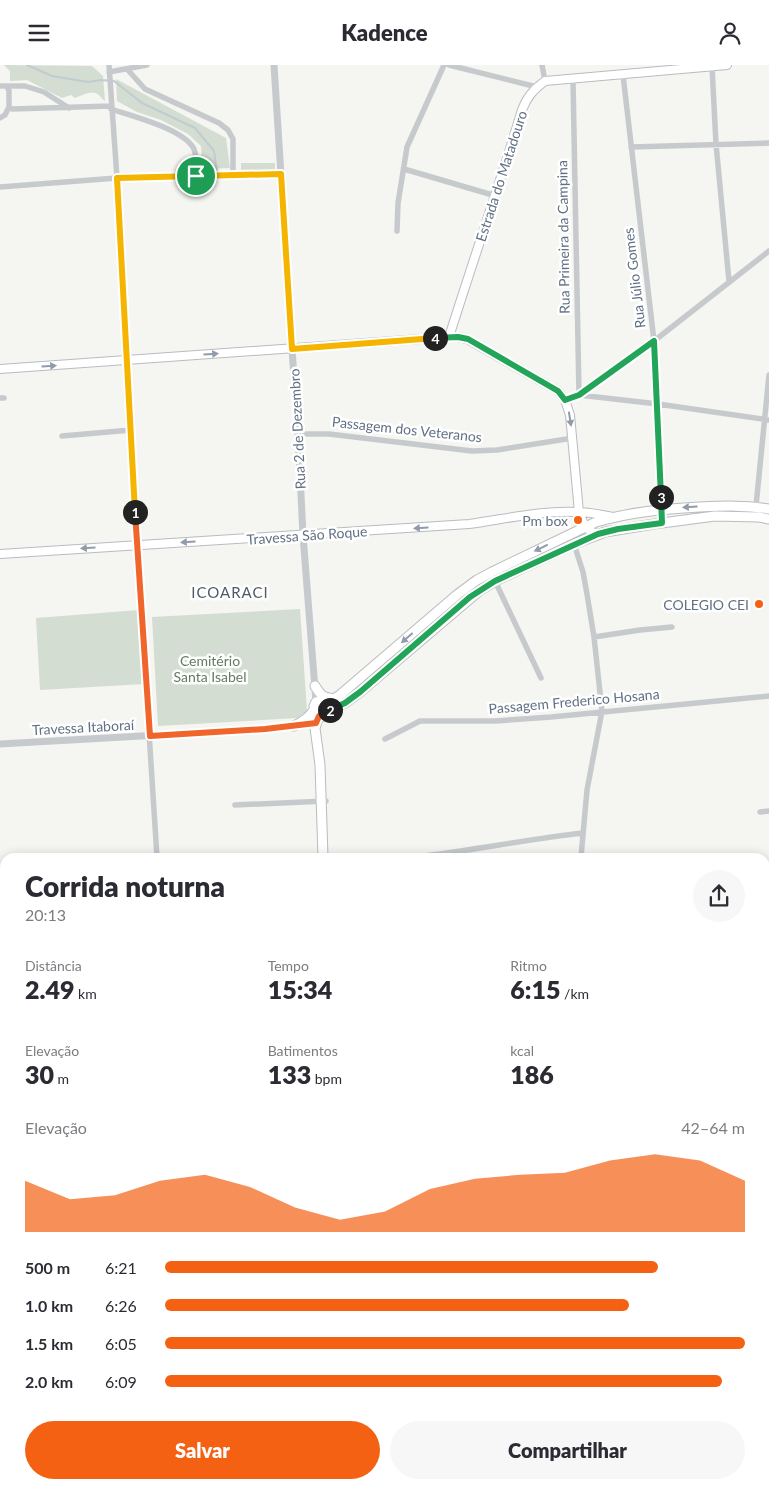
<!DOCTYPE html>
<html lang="pt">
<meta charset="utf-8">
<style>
:root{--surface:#fff;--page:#f7f7f7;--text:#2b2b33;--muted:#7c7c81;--accent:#f46112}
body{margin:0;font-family:Lato,sans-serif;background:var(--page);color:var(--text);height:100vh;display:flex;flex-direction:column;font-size:19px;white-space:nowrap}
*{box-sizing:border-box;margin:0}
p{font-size:16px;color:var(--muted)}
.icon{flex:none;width:28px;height:28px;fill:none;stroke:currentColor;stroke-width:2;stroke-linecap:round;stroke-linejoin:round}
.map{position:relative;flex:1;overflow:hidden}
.drawer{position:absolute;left:0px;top:788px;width:770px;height:636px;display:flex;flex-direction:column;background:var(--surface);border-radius:15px 15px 0 0;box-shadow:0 2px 12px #0003}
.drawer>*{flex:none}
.pin{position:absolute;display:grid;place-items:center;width:42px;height:42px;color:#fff;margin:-21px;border:2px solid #fff;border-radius:50%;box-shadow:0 1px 5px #0007}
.km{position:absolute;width:25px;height:25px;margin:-12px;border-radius:50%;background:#222;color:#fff;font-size:14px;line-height:25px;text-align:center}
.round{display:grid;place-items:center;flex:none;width:52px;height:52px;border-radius:26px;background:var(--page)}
.summary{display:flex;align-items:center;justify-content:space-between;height:85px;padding:0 25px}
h1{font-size:28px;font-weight:800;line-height:38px}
.metrics{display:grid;grid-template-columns:repeat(3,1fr);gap:8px;height:85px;padding:5px 25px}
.metrics div{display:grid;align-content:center}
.metrics b{font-size:25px;font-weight:800}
.metrics small{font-size:14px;font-weight:400}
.metrics p{font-size:14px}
.chart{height:140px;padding:10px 25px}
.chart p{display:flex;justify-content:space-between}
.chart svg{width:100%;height:90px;margin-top:5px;fill:var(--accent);opacity:.7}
.button{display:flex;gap:10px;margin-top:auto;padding:10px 25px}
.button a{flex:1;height:58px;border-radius:30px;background:var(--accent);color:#fff;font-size:20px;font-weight:800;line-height:58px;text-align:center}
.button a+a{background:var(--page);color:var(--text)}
ul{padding:0 25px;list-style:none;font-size:16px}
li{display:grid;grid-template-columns:80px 60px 1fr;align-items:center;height:38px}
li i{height:12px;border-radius:6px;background:var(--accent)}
header{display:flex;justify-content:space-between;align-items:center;height:65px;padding:0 25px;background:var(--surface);font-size:22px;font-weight:800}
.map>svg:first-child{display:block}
</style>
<header><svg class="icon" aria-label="menu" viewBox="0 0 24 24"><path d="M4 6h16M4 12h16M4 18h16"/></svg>Kadence<svg class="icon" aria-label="person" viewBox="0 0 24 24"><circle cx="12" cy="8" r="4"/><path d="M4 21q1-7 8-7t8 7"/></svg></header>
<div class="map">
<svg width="769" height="1423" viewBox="0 0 769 1423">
<rect width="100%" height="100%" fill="#f5f5f1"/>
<path fill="#d4ddd1" d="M4,0L92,1L103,11L105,36C102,34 101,32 99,30C92,24 83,30 75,33L71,30L62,33L27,15L10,16V6Z
M116,14L226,73L230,103L203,104L201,81L188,69L161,55L137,47L117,36Z
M241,98H275V107L241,108Z
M300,544L307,646L298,653L158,661L152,552Z
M139,545L144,619L40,625L36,553Z"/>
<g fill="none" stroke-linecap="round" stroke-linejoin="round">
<path stroke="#c2cbd1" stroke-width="2" d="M27,0L52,11L88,17L101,15L114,16L142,38L195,63L214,86L217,107"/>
<path stroke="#c2cbd1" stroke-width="5.5" d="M152,1423L155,1419"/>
<defs>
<path id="secondary" d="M449,272C473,196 499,121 522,45C527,32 533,25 545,16L727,0
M0,304L449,272H458L467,274L558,326L565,335L570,350L579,447L585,462L590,466L597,469
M0,489L469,459C506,454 541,445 578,447C590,447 601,450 613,452
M765,1368H769"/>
<path id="primary" d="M315,621C319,627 322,633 330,633
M327,638L324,636L316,637L314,641L315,649L321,652L325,651L329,645L345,638L360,627L479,526L495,516L574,479L605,467L654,459L715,451L759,452L769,454
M327,638L340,630L458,529L477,515L492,507L596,457C630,447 664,444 699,442C723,441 746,440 769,444
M319,651L315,663L320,700L323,792
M294,661C303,657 309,653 314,645
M247,1419H283
M0,1420L10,1419"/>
</defs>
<use href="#secondary" stroke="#b8bcc2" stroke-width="10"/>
<use href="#primary" stroke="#b9bcc0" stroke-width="11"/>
<path stroke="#c7cacd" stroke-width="5.5" d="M109,0L117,113L137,480L157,792
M449,0L537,22
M542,0L545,16
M712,1L716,79L729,216
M127,4L145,24L219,58L228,65L233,74V110
M109,7L147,0
M623,10L654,276L662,444
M573,15L579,330
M0,21H7L9,26V42L12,44L111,41
M7,21H25L44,27L69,43
M111,44C132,51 184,64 194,84C197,92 196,103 196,111
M0,53L5,50L9,42
M631,82L769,78
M404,104L496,131
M0,122L117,113L281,109
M397,166L398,138L407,82L444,0
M579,330L658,339L769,355
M0,333H4
M565,335L579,330L654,276L769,186
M298,369H329L472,386L497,385L573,373
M62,371L131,365
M756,441L769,310
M574,479L583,507L587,529L594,572L602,646L587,725L581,792
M495,516L541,613
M594,572L640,565L672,562
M385,674L420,656H495L551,652L769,631
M235,740L326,736
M760,747L769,746
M415,792C471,786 527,774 583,768
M765,836H769
M0,876L5,875
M765,884H769
M765,958H769
M765,1085L769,1084
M765,1132L769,1131
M0,1154L5,1240
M765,1205H769
M0,1263L5,1262
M765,1313H769
M19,1419V1423
M133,1419V1423
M313,1419V1423
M473,1419V1423
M560,1419L561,1423
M619,1419V1423
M720,1419L721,1423
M210,1423V1419"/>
<path stroke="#c7cacd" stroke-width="7" d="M274,0L292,284L298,369L303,470L316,637
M0,679L265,664L316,658
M765,1007H769
M0,1071L5,1070
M348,1419V1423"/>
<use href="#secondary" stroke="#fff" stroke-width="8"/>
<use href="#primary" stroke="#fff" stroke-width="9"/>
</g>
<defs><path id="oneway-solid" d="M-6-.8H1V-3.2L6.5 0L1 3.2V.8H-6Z" transform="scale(1.25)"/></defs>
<g fill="#909caa">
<use href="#oneway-solid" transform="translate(211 289) rotate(-4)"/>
<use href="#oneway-solid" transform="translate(49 301) rotate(-4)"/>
<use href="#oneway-solid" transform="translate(570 354) rotate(81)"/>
<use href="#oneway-solid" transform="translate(690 442) rotate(177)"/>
<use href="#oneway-solid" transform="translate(421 463) rotate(176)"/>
<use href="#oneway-solid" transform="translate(188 477) rotate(177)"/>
<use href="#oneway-solid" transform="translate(88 483) rotate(176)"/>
<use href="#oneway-solid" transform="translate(541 483) rotate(154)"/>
<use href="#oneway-solid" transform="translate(407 573) rotate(139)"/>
</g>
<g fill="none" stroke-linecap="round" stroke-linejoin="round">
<defs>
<path id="split-1" d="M135,447L117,113L196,111"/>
<path id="split-2" d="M135,447L150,671L265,664L316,658L319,651H325L330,645"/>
<path id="split-3" d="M330,645L345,638L360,627L470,532L495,516L598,469L618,464L662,458L661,432"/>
<path id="split-4" d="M435,273L458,272L468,274L558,326L565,335L579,330L654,276L661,432"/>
<path id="split-5" d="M196,111L281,109L292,284L435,273"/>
</defs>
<use href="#split-1" stroke="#fff" stroke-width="10"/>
<use href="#split-2" stroke="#fff" stroke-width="10"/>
<use href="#split-3" stroke="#fff" stroke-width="10"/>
<use href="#split-4" stroke="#fff" stroke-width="10"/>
<use href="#split-5" stroke="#fff" stroke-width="10"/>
<use href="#split-1" stroke="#f5b400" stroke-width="6"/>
<use href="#split-2" stroke="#f0652b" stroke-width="6"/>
<use href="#split-3" stroke="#22a559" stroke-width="6"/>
<use href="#split-4" stroke="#22a559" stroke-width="6"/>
<use href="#split-5" stroke="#f5b400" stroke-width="6"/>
</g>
<g fill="#f46112" stroke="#fff" stroke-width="2">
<circle cx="578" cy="455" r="5"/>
<circle cx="759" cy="539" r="5"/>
</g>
<g text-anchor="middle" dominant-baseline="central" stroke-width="5" stroke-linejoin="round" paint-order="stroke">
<g font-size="14" fill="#617185" stroke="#fff">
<text transform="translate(501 111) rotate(-72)">Estrada do Matadouro</text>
<text transform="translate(563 172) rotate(-91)">Rua Primeira da Campina</text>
<text transform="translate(634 213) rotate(-97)">Rua Júlio Gomes</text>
<text transform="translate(297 364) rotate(-93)">Rua 2 de Dezembro</text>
<text transform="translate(407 364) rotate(6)">Passagem dos Veteranos</text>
<text transform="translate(307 470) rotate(-4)">Travessa São Roque</text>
<text transform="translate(574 636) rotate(-5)">Passagem Frederico Hosana</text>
<text transform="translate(83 662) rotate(-3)">Travessa Itaboraí</text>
</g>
<g font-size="14" fill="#617185" stroke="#fff" text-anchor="end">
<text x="568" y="455">Pm box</text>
<text x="749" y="539">COLEGIO CEI</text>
</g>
<g font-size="14" fill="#637b61" stroke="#fff">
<text x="210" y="595">Cemitério<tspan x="210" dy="16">Santa Isabel</tspan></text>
</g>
<g font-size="15" letter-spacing="1" fill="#505b69" stroke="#fff">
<text x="230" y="527">ICOARACI</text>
</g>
</g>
</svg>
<div class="pin" style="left:196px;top:111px;background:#1e9e55"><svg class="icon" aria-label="arrive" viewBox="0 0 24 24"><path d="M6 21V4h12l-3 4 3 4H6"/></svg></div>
<b class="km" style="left:135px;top:447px">1</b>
<b class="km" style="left:330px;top:645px">2</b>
<b class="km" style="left:661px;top:432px">3</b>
<b class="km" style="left:435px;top:273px">4</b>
<section class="drawer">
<div class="summary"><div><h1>Corrida noturna</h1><p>20:13</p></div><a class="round"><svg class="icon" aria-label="share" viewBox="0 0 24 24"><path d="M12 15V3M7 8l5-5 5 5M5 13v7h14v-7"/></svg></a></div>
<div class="metrics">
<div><p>Distância</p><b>2.49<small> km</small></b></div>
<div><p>Tempo</p><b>15:34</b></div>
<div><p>Ritmo</p><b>6:15<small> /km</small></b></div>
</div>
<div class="metrics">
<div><p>Elevação</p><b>30<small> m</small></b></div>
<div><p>Batimentos</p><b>133<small> bpm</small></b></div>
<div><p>kcal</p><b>186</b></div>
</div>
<div class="chart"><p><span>Elevação</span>42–64 m</p>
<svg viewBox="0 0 160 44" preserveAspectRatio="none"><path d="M0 44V19L10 28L20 26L30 19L40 16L50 22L60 32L70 38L80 34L90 23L100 18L110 16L120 15L130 9L140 6L150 9L160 19V44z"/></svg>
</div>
<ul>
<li><b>500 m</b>6:21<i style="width:85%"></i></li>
<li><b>1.0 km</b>6:26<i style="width:80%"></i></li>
<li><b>1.5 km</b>6:05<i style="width:100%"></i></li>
<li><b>2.0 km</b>6:09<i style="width:96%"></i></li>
</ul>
<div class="button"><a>Salvar</a><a>Compartilhar</a></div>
</section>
</div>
